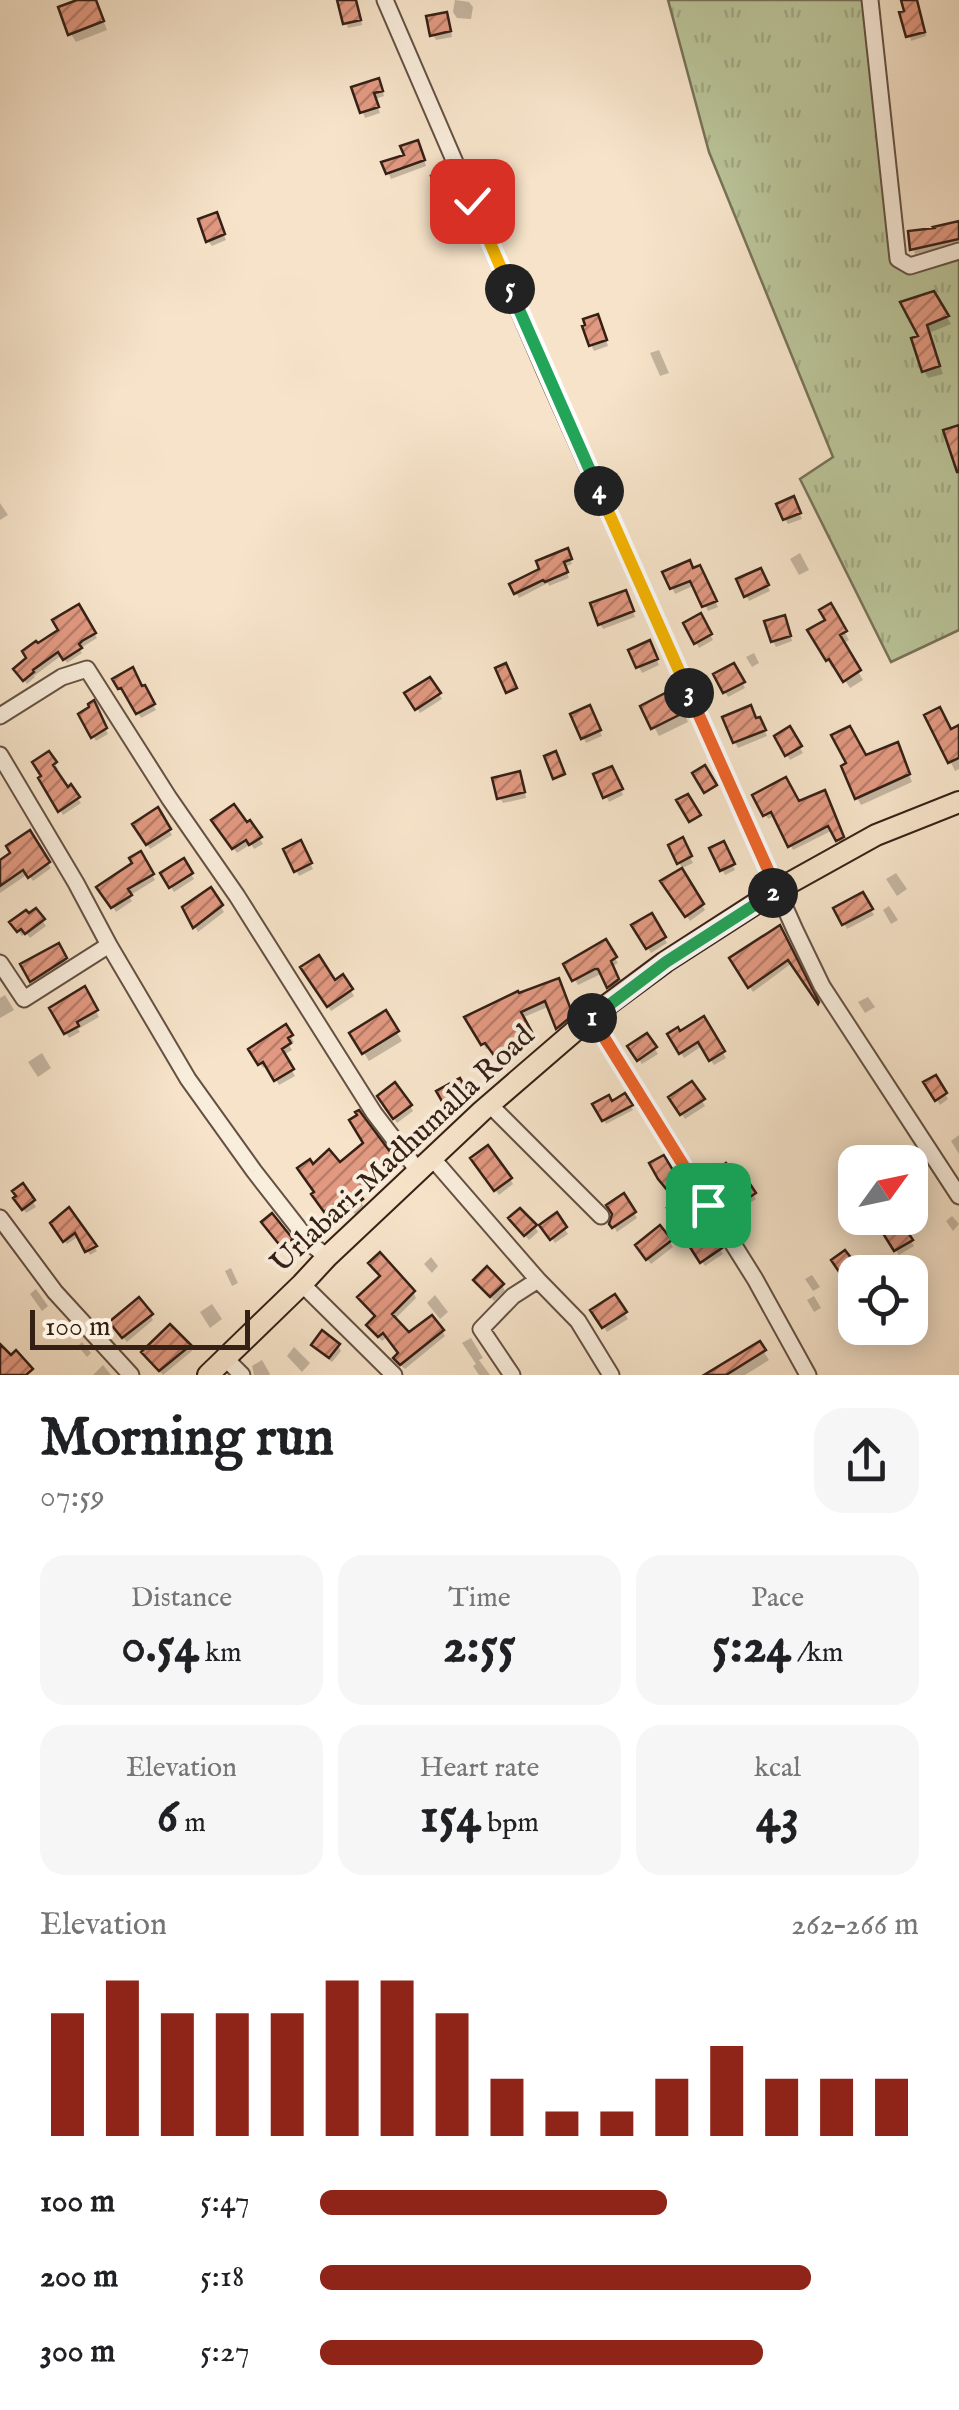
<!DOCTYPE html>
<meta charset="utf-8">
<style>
:root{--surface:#fff;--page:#f6f6f6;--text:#202124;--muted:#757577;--accent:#8f2418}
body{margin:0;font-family:"IM FELL English",serif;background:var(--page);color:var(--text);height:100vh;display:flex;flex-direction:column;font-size:38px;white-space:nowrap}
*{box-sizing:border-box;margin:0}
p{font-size:32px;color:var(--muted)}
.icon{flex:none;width:55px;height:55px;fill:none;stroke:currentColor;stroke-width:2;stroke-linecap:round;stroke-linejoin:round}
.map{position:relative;height:1375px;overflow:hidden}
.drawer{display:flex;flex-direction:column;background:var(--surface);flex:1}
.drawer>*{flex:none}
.needle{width:65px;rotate:57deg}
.controls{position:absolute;left:838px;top:1145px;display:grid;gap:20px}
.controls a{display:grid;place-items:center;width:90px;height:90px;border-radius:20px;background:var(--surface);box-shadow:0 5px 25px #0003;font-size:50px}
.scale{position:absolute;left:30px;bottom:25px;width:220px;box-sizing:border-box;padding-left:10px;border:5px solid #352016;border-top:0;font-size:28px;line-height:35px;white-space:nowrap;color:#352016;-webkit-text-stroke:8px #f9eddc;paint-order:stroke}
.pin{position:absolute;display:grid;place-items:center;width:85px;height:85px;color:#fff;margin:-42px;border-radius:20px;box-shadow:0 5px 15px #0006}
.km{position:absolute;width:50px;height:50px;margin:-25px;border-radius:50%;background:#222;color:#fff;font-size:28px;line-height:50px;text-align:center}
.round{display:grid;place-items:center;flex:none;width:105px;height:105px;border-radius:30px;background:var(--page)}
.headline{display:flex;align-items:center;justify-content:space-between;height:170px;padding:0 40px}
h1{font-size:55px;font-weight:700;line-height:75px}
.figures{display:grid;grid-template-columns:repeat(3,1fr);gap:15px;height:170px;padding:10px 40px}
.figures div{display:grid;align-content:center;border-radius:25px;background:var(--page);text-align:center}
.figures b{font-size:50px;font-weight:700}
.figures small{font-size:28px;font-weight:400}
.figures p{font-size:28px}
.chart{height:280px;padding:20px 40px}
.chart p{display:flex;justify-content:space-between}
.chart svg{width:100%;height:180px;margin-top:10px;stroke:var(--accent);stroke-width:6}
ul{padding:0 40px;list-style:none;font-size:32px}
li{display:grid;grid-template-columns:160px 120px 1fr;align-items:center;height:75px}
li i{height:25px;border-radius:12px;background:var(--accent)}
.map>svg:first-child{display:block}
</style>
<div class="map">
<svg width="959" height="1375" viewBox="0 0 959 1375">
<defs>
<pattern id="grass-tufts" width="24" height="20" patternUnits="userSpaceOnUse" patternTransform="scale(2.5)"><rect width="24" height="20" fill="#bac499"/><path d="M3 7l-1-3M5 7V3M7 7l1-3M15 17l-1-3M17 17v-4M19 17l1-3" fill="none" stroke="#a0a883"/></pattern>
<pattern id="building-hatch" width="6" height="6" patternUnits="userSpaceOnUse" patternTransform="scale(2.5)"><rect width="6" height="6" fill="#e29981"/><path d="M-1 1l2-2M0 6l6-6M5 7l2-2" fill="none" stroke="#b87c69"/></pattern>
</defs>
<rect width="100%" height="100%" fill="#f6e3c9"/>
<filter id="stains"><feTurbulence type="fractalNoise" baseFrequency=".002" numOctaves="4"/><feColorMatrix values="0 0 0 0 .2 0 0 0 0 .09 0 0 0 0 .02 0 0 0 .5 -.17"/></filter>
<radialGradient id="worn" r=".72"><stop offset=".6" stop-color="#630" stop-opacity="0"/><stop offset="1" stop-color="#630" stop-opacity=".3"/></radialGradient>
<path fill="url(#grass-tufts)" stroke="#787258" stroke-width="2.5" d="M668,0H870L898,259L910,266L959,251V630L891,662L800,479L833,457L709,152Z"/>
<path fill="#0003" d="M84,0H95L107,30L76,42L71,34Z
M339,0H356L362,25L348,28Z
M455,0L469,2L473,7L471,19L457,18L453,12Z
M903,0H916L926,36L911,41Z
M449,20L452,37L436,40L433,35Z
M381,86L384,96L375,99L380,113L365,118L354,88Z
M420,148L426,166L391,179L384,164L407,156Z
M446,178L453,197L445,200L442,195Z
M218,220L226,240L212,246L208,241Z
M959,223V244L915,254L910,233Z
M933,294L951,324L929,333L943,374L928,378L924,371L921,337Z
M600,322L608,346L594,351L591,345Z
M659,350L669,373L660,376L650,353Z
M0,503L8,515L0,520Z
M796,505L802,519L788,524L785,519Z
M567,551L572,564L565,567L569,578L549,586L548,583L519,598L512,585L542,571Z
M800,553L809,570L799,575L790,559Z
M699,568L718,607L708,611L695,585L675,594L666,573Z
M760,571L770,591L749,601L739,581Z
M628,598L635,617L603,629L600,624Z
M830,606L849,640L842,644L863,680L850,688L836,666L832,668L811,631L828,621Z
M78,607L97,638L84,646L80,650L82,653L67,663L62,655L34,676L35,677L27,684L19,674L29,659L62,631Z
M700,616L713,640L699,648L686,624Z
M787,623L792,641L776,647L773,641Z
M652,648L659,665L642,673L631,651Z
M754,653L759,663L752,667L746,657Z
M734,666L745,688L728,697L716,675Z
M115,680L144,689L156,710L141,718L126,692L123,693Z
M430,680L442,699L420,713L408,694Z
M679,700L688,722L659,736L643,707Z
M93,704L108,734L96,741L81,715L93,708Z
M589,708L602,736L586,743L573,716Z
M928,716L950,732L959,728V769L955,771Z
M756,721L762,725L767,736L738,748L735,742Z
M790,730L803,753L790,760L777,737Z
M900,752L912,782L861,805L857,798L865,758Z
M48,754L58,769L54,771L67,790L70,788L81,803L63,815L42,779Z
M614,774L623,795L609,802L596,776Z
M522,779L526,798L503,803L500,798Z
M756,796L798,804L827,799L845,843L841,845L833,830L793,850L776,815L768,819Z
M157,811L172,835L150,849L136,825Z
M250,823L263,844L254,849L251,844L237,853L217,826Z
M29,833L51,868L33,881L28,874L0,893V863L13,854Z
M682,841L693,863L682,868L671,846Z
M300,843L313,869L299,876L286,850Z
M723,844L735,870L725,875L712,849Z
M140,854L155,880L129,896L132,901L116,912L100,887L135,864Z
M183,862L194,879L174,892L163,874Z
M681,872L705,910L690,921L664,882Z
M896,873L907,889L897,896L886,879Z
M210,890L224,912L198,932L185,907Z
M862,895L874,915L847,929L837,909Z
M889,906L898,920L891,924L883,910Z
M35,911L46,926L30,938L26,933L22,936L16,928Z
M651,916L667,943L651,953L634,926Z
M780,929L792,963L753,992L733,959Z
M605,943L618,963L612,967L620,985L612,991L603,973L578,985L567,964Z
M58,947L68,965L36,985L31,977Z
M303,968L334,983L343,977L354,996L331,1011Z
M561,987L574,1021L561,1033L550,1006L522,1018L534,1040L507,1055L513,1064L506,1069L490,1047L486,1049L468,1019Z
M84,990L99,1017L78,1029L80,1032L69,1038L53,1009Z
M5,995L14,1010L0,1018V998Z
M868,997L875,1007L865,1013L858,1002Z
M385,1014L402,1041L369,1061L352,1034Z
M703,1020L726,1058L714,1065L702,1046L684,1058L670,1035L680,1034Z
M285,1027L294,1042L289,1045L292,1050L283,1055L295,1076L279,1085L268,1065L263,1068L251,1049Z
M646,1036L658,1054L642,1064L631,1047Z
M42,1053L51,1068L38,1077L28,1062Z
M935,1078L948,1099L940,1105L927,1083Z
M459,1081L471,1103L452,1114L439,1092Z
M692,1084L705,1106L685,1119L671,1098Z
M624,1096L633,1110L606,1124L596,1105H611Z
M380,1097L410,1106L413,1111L397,1123Z
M360,1116L398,1169L390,1174L389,1173L358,1198L364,1207L355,1214L347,1204L329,1217L318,1201L313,1167L340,1165L366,1144Z
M959,1135V1154L951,1141Z
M663,1158L675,1177L671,1179L697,1214L680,1225L670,1209L680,1203L664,1184L653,1164Z
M476,1164L510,1179L513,1184L499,1195Z
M743,1178L756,1199L736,1212L723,1191Z
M23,1186L36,1207L26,1213L17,1198Z
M624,1197L637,1218L617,1232L612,1223Z
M68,1211L97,1251L90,1255L79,1236L67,1244L55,1228Z
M556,1216L568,1234L555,1243L543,1225Z
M952,1216L959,1224L953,1231L946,1221Z
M897,1219L914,1246L899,1255L882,1228Z
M515,1224L535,1227L538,1232L529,1240Z
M268,1228L291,1240L294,1246L286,1252Z
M710,1233L723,1254L705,1266L691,1245Z
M670,1242L673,1247L651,1264L641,1251Z
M845,1253L858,1272H855V1278L849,1283L834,1261Z
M431,1257L438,1266L432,1273L424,1264Z
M231,1268L238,1283L232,1286L225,1271Z
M812,1275L820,1287L813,1291L805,1279Z
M382,1277L413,1292L416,1298L394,1320L409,1336L442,1331L445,1336L405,1369L399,1364L401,1354L387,1337L382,1341L372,1330L377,1317Z
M479,1285H502L505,1291L494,1301Z
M36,1289L48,1306L42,1311L30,1294Z
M435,1295L448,1312L440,1319L427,1303Z
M814,1296L821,1308L814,1312L807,1300Z
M614,1297L628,1319L607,1332L594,1310Z
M212,1304L222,1319L210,1328L200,1312Z
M150,1315L153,1320L127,1342L115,1328Z
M471,1338L483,1358L479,1360L490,1375H479L473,1366L476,1364L462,1343Z
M82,1342L91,1353L87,1357L78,1346Z
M759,1344L769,1360L745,1375H709Z
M314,1345H338L341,1351L332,1362L317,1350Z
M189,1346L192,1351L163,1375L147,1358Z
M294,1347L310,1363L302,1372L287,1356Z
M262,1360L270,1374L269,1375H254L252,1366Z
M103,1365L111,1375H93Z"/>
<path fill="url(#building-hatch)" stroke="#352016" stroke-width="2.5" d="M77,0H96L104,21L68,35L58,7Z
M337,0H356L361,20L343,24Z
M901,0H917L925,32L906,37L899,12L904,11Z
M447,12L451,31L430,36L426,16Z
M379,78L383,91L374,93L379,107L360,113L351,87Z
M418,140L425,160L386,174L381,162L404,155L400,146Z
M444,170L453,191L439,196L431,176Z
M217,212L225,234L206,242L198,219Z
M959,221V239L910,250L908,231L934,228L933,227Z
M934,291L949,316L927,325L940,366L922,372L911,338L918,336L900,302Z
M598,314L607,340L589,346L582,326L585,325L583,319Z
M959,425V472H957L943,430Z
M794,496L801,513L783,520L776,504Z
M568,548L572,559L564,562L568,572L545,582L543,580L514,594L509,584L539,569L536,561Z
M690,560L693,568L700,565L717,601L702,607L690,581L670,589L662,572Z
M761,568L769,585L744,597L736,579Z
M626,590L634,611L598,625L590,603Z
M831,603L847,631L840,635L861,670L843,682L829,659L826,661L807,630L825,620L819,610Z
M79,604L96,633L82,641L79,644L82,648L63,660L58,652L33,670L34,672L23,681L13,669L26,658L22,651L36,641L38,643L58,630L52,620Z
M701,613L712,634L694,644L683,623Z
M785,615L791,636L771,642L764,621Z
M650,640L658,659L636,668L628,650Z
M506,663L517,688L506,693L495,668Z
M734,663L745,682L723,693L713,674Z
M133,667L142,686L145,685L155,704L136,714L121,688L118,689L112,679Z
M430,677L441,693L415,710L404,693Z
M675,688L685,712L651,729L640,706Z
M94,700L107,728L91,738L78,714L89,707L88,704Z
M590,705L601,730L581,739L570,714Z
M751,705L756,718L760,717L766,730L733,743L722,717Z
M940,707L951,729L959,725V758L948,763L924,715Z
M790,726L802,746L785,756L774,736Z
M850,726L866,755L898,742L910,774L855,799L841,766L846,763L831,735Z
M49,751L57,762L53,765L68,787L71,784L80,797L58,812L38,778L41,776L32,762Z
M556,751L565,774L553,779L544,756Z
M705,765L717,785L704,793L692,773Z
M612,766L623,789L603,798L593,774Z
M520,771L525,792L497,799L492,778Z
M786,777L799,801L825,790L844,837L836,841L828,826L788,847L771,812L763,816L752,795Z
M688,794L701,815L689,822L676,800Z
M234,804L247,822L250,820L262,837L249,845L246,840L232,849L211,820Z
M158,807L171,829L146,845L132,824Z
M30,830L50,862L28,878L23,870L0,886V860L10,853L6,846Z
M683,837L692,856L677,864L668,845Z
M301,840L312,863L294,872L283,849Z
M724,841L735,864L720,871L709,848Z
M141,851L154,874L128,889L132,895L111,908L96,887L132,863L129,858Z
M184,858L193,873L169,888L160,873Z
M682,868L704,904L685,917L660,881Z
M211,887L223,905L193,928L182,907Z
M863,892L873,909L842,925L833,908Z
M36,908L45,919L25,934L21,929L17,932L9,922L26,910L29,913Z
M652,913L666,937L646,949L631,925Z
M780,925L819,1002L818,1004L788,960L748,988L729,958Z
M606,939L617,957L611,961L619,979L607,988L598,969H595L572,981L563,964Z
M59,943L67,958L30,982L20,964Z
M319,955L335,980L343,974L353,989L327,1007L300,967Z
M559,978L573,1015L556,1029L545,1001L521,1012L533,1034L506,1048L512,1057L501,1065L485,1043L481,1045L464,1017L518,991L519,993Z
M85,986L98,1010L77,1022L79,1026L64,1034L49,1008Z
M386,1010L399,1031L362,1054L349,1033Z
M704,1016L725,1051L709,1061L698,1042L679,1054L667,1034L678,1027L680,1031Z
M286,1024L293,1035L288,1038L291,1043L282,1049L294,1069L274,1081L263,1062L258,1065L248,1049Z
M647,1033L657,1047L637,1061L627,1046Z
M936,1075L947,1093L935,1101L923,1082Z
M460,1078L470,1096L447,1110L436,1091Z
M692,1081L705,1099L680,1115L668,1097Z
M395,1082L412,1105L393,1119L377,1096Z
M625,1093L633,1105L602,1121L592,1104L609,1095L612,1101Z
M359,1110L397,1161L385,1170L384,1168L356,1191L363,1199L350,1209L342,1199L324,1212L311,1194L314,1192L297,1168L310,1159L313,1164L329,1149L340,1162L363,1143L349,1120L357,1115L355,1112Z
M488,1145L512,1178L494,1191L470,1158Z
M664,1155L674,1172L670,1174L697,1208L676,1222L667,1208L677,1202L658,1179L649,1163Z
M726,1163L738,1179L744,1175L756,1193L732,1209L719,1191L725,1187L714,1171Z
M23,1183L35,1200L22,1210L13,1198L16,1196L12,1191Z
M624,1193L636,1212L612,1228L609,1224L612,1214L606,1205Z
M69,1207L97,1246L85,1252L75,1233L63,1242L50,1223Z
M520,1208L537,1225L524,1236L508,1218Z
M557,1212L567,1227L550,1240L539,1225Z
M272,1213L293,1239L282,1248L261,1222Z
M894,1218H899L913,1240L894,1251L879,1227Z
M660,1225L672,1240L646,1260L635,1245Z
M711,1229L722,1248L700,1263L688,1244Z
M845,1250L859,1268L844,1279L831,1260Z
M380,1252L415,1291L392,1314L409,1332L432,1315L444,1330L400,1365L393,1358L398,1353L383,1333L378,1337L366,1325L375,1316L357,1297L380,1276L368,1263Z
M487,1266L504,1284L490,1297L473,1280Z
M615,1294L627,1312L602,1328L590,1310Z
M139,1297L153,1314L122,1338L109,1322Z
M170,1324L191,1345L159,1371L141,1352Z
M322,1330L340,1344L329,1358L311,1345Z
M760,1341L766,1350L726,1375H704Z
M0,1344L11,1355L16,1350L33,1369L26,1375H0Z"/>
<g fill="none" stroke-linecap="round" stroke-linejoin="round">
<defs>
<path id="minor" d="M385,0L545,371L795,930L822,986L959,1196
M870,0L898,259L910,266L959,251
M0,716L62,677L87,669L169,798L237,896L374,1113L419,1172
M0,755L76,883L109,945
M0,963L24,999L109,945L188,1079L254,1171L311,1244L327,1257
M591,1017L755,1279L808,1375
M490,1105L601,1216
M433,1159L538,1280
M0,1218L55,1292L131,1375
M302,1284L394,1375
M226,1359L242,1375
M512,1375L481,1329L513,1296L538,1280L578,1321L611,1375"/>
<path id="major" d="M208,1375L302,1284L327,1257L482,1111L591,1017L665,962L777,890L876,835L959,802"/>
</defs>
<use href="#minor" stroke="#655143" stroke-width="19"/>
<use href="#major" stroke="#352016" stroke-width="24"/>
<use href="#minor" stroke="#f9eddc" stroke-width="15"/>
<use href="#major" stroke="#f6e3c9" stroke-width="20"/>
</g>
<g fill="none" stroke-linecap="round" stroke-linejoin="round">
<defs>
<path id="split-1" d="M592,1018L708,1205"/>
<path id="split-2" d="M592,1018L666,962L773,893"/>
<path id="split-3" d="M689,693L777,890L773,893"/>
<path id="split-4" d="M599,491L689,693"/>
<path id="split-5" d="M510,289L599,491"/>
<path id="split-6" d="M472,201L510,289"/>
</defs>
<use href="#split-1" stroke="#fff" stroke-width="20"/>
<use href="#split-2" stroke="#fff" stroke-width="20"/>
<use href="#split-3" stroke="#fff" stroke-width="20"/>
<use href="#split-4" stroke="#fff" stroke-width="20"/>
<use href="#split-5" stroke="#fff" stroke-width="20"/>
<use href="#split-6" stroke="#fff" stroke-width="20"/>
<use href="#split-1" stroke="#f0652b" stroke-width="12"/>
<use href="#split-2" stroke="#22a559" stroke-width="12"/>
<use href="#split-3" stroke="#f0652b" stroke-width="12"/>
<use href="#split-4" stroke="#f5b400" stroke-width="12"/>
<use href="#split-5" stroke="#22a559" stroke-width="12"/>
<use href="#split-6" stroke="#f5b400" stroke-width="12"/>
</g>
<g text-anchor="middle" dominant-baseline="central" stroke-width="8" stroke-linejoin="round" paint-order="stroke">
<g font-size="30" fill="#352016" stroke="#f9eddc">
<text transform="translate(403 1150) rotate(-43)">Urlabari-Madhumalla Road</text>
</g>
</g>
<rect width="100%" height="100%" filter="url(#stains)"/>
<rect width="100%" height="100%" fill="url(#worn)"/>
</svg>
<div class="controls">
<a><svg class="needle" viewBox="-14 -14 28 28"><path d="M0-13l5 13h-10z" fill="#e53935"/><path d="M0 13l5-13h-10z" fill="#757577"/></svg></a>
<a><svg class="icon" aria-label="locate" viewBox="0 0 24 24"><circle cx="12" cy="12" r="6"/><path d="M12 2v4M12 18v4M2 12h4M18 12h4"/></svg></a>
</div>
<div class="scale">100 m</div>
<div class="pin" style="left:708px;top:1205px;background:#1e9e55"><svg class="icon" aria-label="arrive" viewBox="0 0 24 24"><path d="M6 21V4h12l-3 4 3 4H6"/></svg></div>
<div class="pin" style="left:472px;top:201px;background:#d93025"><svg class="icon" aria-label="check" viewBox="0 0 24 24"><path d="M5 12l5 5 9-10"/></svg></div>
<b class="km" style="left:592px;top:1018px">1</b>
<b class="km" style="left:773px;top:893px">2</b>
<b class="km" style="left:689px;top:693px">3</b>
<b class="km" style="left:599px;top:491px">4</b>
<b class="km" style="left:510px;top:289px">5</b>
</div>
<section class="drawer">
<div class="headline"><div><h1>Morning run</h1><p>07:59</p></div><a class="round"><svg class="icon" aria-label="share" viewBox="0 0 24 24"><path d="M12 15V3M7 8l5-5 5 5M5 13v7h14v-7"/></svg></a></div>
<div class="figures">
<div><p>Distance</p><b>0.54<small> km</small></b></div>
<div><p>Time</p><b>2:55</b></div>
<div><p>Pace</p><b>5:24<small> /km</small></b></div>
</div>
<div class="figures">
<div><p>Elevation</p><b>6<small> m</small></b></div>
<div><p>Heart rate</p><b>154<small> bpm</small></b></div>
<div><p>kcal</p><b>43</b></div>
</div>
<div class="chart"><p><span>Elevation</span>262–266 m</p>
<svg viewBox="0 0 160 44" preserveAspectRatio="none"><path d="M5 44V14M15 44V6M25 44V14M35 44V14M45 44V14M55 44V6M65 44V6M75 44V14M85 44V30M95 44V38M105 44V38M115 44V30M125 44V22M135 44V30M145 44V30M155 44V30"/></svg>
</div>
<ul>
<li><b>100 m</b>5:47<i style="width:58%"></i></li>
<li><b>200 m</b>5:18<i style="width:82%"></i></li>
<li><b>300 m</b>5:27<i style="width:74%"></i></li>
</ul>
</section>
